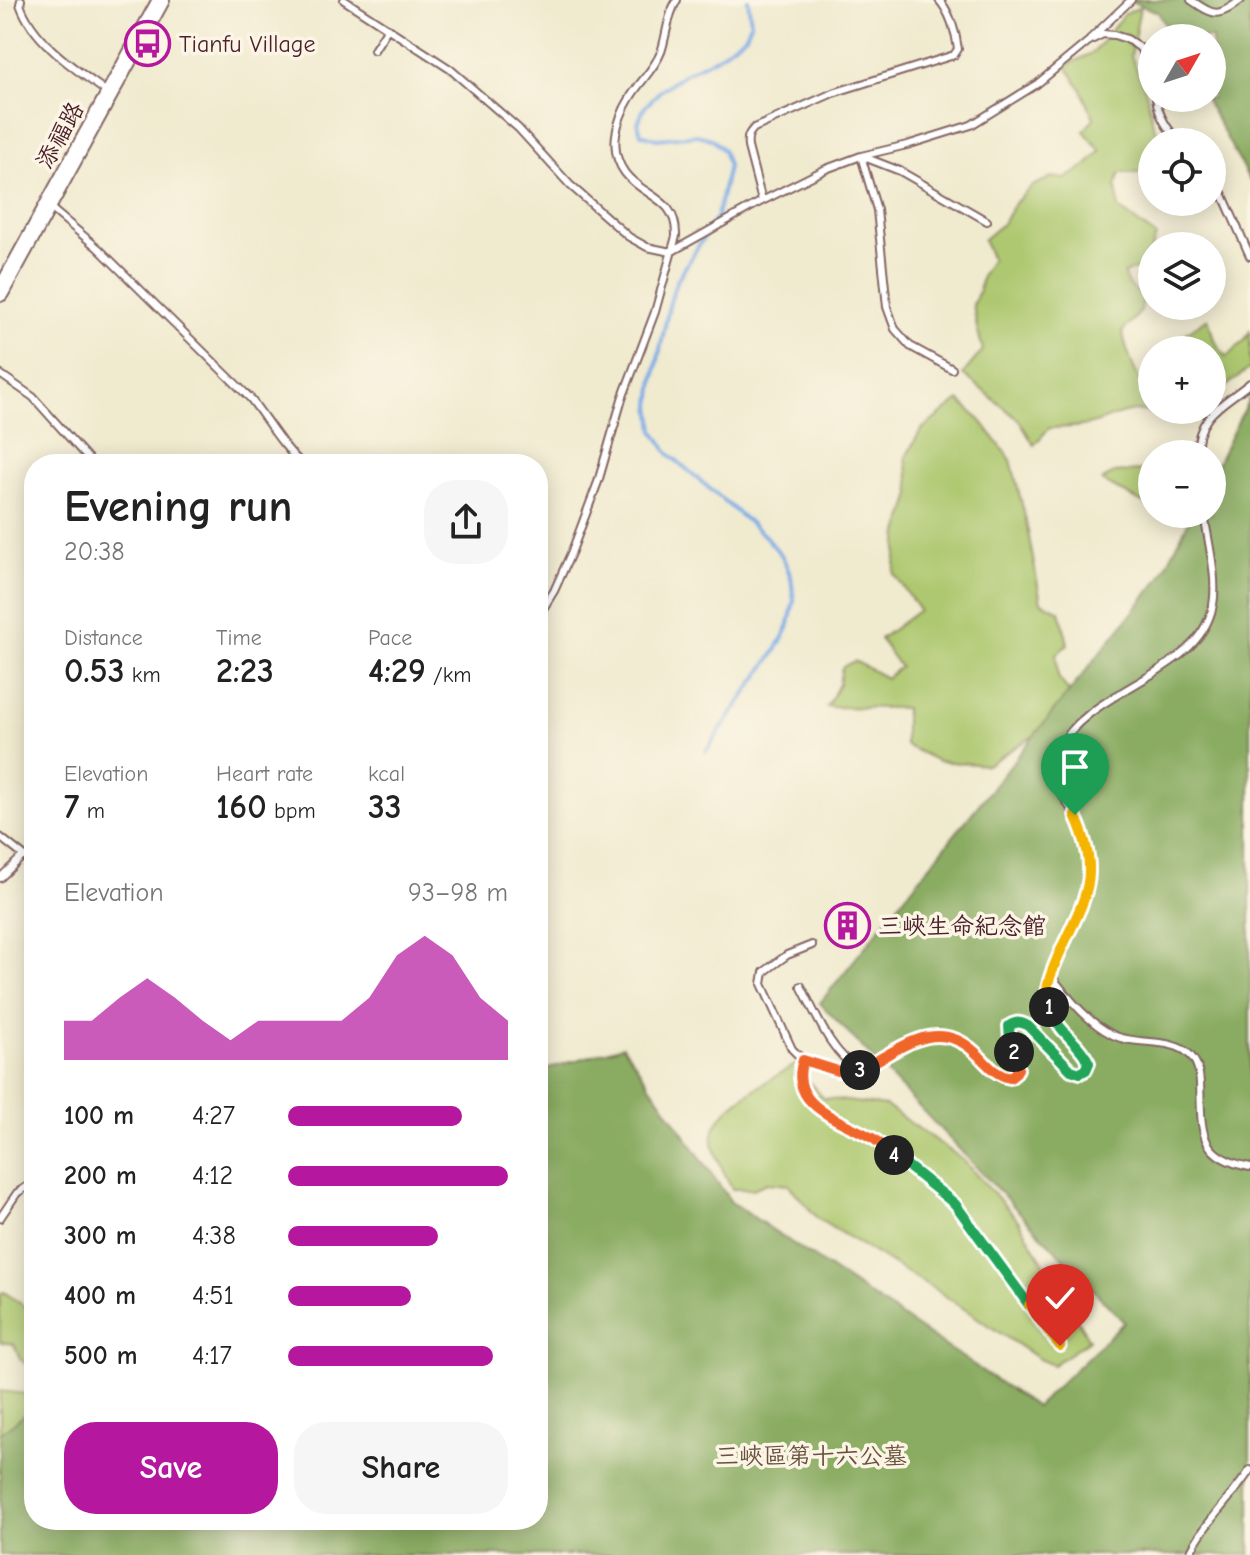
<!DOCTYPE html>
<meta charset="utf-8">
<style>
:root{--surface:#fff;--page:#f6f6f6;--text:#222;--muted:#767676;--accent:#b5179e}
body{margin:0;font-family:"Comic Neue","LXGW WenKai TC",sans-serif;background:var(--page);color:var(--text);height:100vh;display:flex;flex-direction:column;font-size:30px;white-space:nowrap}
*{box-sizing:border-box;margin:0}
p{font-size:26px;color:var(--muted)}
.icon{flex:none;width:44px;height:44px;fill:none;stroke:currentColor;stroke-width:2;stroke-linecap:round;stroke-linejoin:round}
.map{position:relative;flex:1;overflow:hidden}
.sheet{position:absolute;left:24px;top:454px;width:524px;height:1076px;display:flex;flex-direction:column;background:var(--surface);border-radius:32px;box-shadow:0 4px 20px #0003}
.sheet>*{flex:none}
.needle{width:52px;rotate:51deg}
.tools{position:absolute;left:1138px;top:24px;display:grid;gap:16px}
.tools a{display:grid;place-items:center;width:88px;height:88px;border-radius:50%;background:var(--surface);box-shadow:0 4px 20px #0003;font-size:40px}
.pin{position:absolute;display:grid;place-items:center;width:68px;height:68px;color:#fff;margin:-82px -34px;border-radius:50% 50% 50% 0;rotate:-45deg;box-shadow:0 0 8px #0007}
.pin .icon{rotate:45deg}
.km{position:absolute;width:40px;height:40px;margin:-20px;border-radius:50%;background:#222;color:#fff;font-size:22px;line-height:40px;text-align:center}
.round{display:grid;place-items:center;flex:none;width:84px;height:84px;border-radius:32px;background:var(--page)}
.head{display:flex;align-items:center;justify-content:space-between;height:136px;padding:0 40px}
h1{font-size:44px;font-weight:700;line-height:60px}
.stats{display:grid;grid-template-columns:repeat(3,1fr);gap:12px;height:136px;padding:8px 40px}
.stats div{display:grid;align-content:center}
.stats b{font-size:34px;font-weight:700}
.stats small{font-size:22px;font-weight:400}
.stats p{font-size:22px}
.chart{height:224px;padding:16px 40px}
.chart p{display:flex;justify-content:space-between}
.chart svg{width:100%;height:144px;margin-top:8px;fill:var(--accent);opacity:.7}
.action{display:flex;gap:16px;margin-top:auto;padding:16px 40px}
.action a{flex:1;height:92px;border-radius:32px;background:var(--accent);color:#fff;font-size:32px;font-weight:700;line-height:92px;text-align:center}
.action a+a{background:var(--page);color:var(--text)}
ul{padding:0 40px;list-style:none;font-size:26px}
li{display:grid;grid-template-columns:128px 96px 1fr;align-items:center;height:60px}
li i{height:20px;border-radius:10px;background:var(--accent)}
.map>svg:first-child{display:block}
</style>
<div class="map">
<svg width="1250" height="1555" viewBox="0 0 1250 1555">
<rect width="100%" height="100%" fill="#fcf5e5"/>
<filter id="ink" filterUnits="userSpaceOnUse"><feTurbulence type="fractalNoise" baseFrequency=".0125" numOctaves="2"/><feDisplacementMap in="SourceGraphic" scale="16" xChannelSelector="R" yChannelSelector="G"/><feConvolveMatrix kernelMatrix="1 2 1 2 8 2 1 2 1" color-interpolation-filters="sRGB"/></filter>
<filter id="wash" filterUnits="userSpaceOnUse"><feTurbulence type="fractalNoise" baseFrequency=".006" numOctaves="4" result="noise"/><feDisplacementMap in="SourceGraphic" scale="32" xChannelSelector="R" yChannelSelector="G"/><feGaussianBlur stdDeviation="1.8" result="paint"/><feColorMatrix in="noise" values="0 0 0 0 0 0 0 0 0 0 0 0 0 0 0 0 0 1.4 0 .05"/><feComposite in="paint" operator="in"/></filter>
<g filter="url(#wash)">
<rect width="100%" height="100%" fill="#f0eacf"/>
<path fill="#adc86f" stroke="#7c744d" stroke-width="2" d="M1140,7L1131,56L1146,91L1153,124L1161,142H1152V180L1140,173H1120L1116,186L1119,209L1156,236L1146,264L1124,274L1127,283L1143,298L1141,311L1122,332C1128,352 1135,381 1152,394V410H1197C1173,431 1163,411 1137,411C1120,411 1104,422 1087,425C1075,428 1061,427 1049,428L1034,445L1019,420L963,374L983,350L977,328L973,304L979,291L982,275L992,259L983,240L1002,224L1016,202L1032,186L1052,177L1065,179L1086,166L1101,151L1084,131L1094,118L1081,89L1066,66L1094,52L1124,14Z
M1208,318L1214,340L1226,357L1245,340L1250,331V368L1212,397V350H1196L1186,333Z
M959,400L981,421L1011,460L1026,521L1041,602L1060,611L1068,644L1056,655L1058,677L1075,700L1044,729L987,765L938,761L905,745V708L827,707L839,684L842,667L855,661L886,678L900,667L880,639L919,610L894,574L899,533L911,494L906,457L921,430Z
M1152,470V508L1102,481L1114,473Z
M795,1065L823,1098L886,1106L962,1159L1019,1221L1089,1340L1053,1365L1039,1359L936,1290L818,1219L789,1185L767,1183L753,1189H732C725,1175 716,1159 713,1143C707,1110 772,1079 795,1065Z
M4,1292L27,1308L34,1310V1371L20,1359L14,1344L0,1342V1295Z
M34,1390V1434L0,1473V1391L26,1394Z"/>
<path fill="#8aac62" stroke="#6a6646" stroke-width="2" d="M1127,0H1250V181L1205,98H1212V38H1172L1158,12Z
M1250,397V1555H0V1433L34,1408V1520H538V1072L623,1046L731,1202L1036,1407L1124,1322L820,1003L1161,577L1192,514H1212V474Z"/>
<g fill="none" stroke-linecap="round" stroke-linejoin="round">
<path stroke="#7cabe6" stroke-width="4" d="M706,751L775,652L788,628L794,601L791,577L782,556L765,536L669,454L654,431L651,405L654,379L669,306L676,282L717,216L728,166L723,150L712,139L697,135L657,139L641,134L638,123L644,108L660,91L684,74L719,56L746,35L751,23L748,0"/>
</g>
</g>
<g filter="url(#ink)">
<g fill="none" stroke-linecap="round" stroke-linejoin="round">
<defs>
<path id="lane" d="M21,0L20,4C33,42 75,69 107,92
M344,0L450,69L518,128L570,185L629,237L647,247L671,252L762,201L826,169L861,156L907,145L971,125L1037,84L1089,41L1103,34L1114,35L1127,39L1139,47L1149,61L1152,72
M1191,0C1215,16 1217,18 1241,0
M1091,38L1131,0
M374,50L388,28
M1156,98C1159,117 1167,128 1179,142
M861,156L877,210L887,307L895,329L910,346L952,369
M864,157L900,171L987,221
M1212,180L1222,193L1250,256
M762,201L748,147C747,138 748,134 754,128L833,93L954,55L958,49C956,33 950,12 939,0
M48,206L98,248L250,398C268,421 281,445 302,464
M0,374L33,397L93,464
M1197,454C1197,414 1223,405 1250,383
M538,617L554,591L572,551L598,482L622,399L655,312L676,236C677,197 644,198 625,173C608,150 616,121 630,98C639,82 654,70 661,52C667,35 667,16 677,0
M0,837L34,864
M0,878L23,856
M812,945L787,955L764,972L762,984L792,1049L803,1060L838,1071L859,1070L919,1039L951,1036L963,1042L990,1068L1002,1077L1010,1078L1015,1074L1018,1069L1010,1040L1009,1026C1017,1021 1021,1022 1028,1026L1071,1070L1080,1073L1086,1070L1089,1063C1086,1055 1080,1049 1074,1043C1057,1025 1047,1011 1047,986C1052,973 1057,959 1063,946C1078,915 1096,883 1088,848C1085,836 1080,824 1074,814C1067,801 1053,785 1052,770C1052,765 1055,757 1057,752C1088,686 1199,677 1213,605C1218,579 1208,541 1204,514
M1051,976C1069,998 1087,1022 1113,1035C1135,1046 1174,1037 1190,1055C1198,1063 1199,1072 1200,1083C1202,1129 1196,1157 1250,1167
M801,986C817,1016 830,1052 859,1070
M803,1060L798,1074L803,1092L819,1110L875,1140L955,1204L1060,1346
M0,1218L17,1193L34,1182
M1189,1555C1203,1524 1231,1499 1250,1470"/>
<path id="secondary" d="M0,293L161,0"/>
</defs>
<use href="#lane" stroke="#846664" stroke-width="10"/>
<use href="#secondary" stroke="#846664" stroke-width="20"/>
<use href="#lane" stroke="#fff" stroke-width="6"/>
<use href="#secondary" stroke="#fff" stroke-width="16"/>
</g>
</g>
<g fill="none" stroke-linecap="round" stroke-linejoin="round" filter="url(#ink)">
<defs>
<path id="split-1" d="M1049,1007C1044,991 1049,979 1055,964C1080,903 1106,882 1075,815"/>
<path id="split-2" d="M1014,1052L1010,1040L1009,1026C1017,1021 1021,1022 1028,1026L1071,1070L1080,1073L1086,1070L1089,1063C1080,1042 1057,1032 1049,1007"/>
<path id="split-3" d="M860,1070C898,1051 935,1015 975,1052C986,1062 994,1075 1010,1078L1015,1074L1018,1069L1014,1052"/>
<path id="split-4" d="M860,1070L838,1071L803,1060C787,1107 842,1120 874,1139C881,1144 887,1150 894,1155"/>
<path id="split-5" d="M894,1155L955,1204L1029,1305"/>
<path id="split-6" d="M1029,1305L1060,1346"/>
</defs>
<use href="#split-1" stroke="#fff" stroke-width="16"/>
<use href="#split-2" stroke="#fff" stroke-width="16"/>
<use href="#split-3" stroke="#fff" stroke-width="16"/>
<use href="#split-4" stroke="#fff" stroke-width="16"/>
<use href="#split-5" stroke="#fff" stroke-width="16"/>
<use href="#split-6" stroke="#fff" stroke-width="16"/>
<use href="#split-1" stroke="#f5b400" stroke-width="10"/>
<use href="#split-2" stroke="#22a559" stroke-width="10"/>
<use href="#split-3" stroke="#f0652b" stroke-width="10"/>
<use href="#split-4" stroke="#f0652b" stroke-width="10"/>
<use href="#split-5" stroke="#22a559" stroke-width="10"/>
<use href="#split-6" stroke="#f5b400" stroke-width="10"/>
</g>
<defs>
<symbol id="bus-ring" viewBox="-11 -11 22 22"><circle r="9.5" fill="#fcf5e5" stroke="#b5179e" stroke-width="1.5"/><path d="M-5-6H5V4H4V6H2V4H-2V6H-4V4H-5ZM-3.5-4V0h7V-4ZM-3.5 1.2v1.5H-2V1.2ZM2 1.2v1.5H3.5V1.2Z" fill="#b5179e"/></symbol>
<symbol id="building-ring" viewBox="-11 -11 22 22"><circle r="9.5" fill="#fcf5e5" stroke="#b5179e" stroke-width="1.5"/><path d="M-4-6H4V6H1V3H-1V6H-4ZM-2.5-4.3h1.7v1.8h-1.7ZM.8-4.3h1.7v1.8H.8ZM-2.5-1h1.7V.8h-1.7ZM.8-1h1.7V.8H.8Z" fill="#b5179e"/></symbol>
</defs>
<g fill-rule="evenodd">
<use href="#bus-ring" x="122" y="18" width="51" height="51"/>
<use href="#building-ring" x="822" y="900" width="51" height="51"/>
</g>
<g text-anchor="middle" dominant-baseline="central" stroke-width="7" stroke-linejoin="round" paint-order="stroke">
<g font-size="24" fill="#4a1f2b" stroke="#fcf5e5" text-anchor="start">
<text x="179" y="44">Tianfu Village</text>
<text x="878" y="926">三峽生命紀念館</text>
</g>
<g font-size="24" fill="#4a1f2b" stroke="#fcf5e5">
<text transform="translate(60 135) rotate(-61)">添福路</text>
</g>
<g font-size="24" fill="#68523f" stroke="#fcf5e5">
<text x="811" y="1456">三峽區第十六公墓</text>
</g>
</g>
</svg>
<div class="tools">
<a><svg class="needle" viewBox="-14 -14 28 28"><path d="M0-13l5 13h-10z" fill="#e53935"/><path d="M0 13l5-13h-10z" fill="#767676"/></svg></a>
<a><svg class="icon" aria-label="locate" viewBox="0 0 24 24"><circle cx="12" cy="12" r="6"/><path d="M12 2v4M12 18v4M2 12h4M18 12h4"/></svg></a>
<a><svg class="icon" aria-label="layers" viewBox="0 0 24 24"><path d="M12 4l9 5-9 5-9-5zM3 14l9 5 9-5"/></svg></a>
<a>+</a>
<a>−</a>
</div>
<div class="pin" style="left:1075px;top:815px;background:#1e9e55"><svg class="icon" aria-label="arrive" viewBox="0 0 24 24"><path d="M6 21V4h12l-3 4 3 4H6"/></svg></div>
<div class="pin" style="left:1060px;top:1346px;background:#d93025"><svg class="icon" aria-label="check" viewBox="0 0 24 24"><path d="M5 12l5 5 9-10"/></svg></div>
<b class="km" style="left:1049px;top:1007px">1</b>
<b class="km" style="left:1014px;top:1052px">2</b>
<b class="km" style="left:860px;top:1070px">3</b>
<b class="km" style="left:894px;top:1155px">4</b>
<section class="sheet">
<div class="head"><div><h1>Evening run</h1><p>20:38</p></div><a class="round"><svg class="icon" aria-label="share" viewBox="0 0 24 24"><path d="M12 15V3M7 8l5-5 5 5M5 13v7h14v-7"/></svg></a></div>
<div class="stats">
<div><p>Distance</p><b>0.53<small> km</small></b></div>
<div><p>Time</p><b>2:23</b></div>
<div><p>Pace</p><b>4:29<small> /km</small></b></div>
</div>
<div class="stats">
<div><p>Elevation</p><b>7<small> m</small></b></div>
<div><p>Heart rate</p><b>160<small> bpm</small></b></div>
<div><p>kcal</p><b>33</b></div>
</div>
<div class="chart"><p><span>Elevation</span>93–98 m</p>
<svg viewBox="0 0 160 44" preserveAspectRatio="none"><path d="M0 44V32L10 32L20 25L30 19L40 25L50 32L60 38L70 32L80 32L90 32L100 32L110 25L120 12L130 6L140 12L150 25L160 32V44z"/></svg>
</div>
<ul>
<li><b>100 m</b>4:27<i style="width:79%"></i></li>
<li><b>200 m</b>4:12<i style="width:100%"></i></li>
<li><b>300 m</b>4:38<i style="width:68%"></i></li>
<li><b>400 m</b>4:51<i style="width:56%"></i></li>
<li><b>500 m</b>4:17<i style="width:93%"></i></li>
</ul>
<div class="action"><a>Save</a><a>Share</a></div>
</section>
</div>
